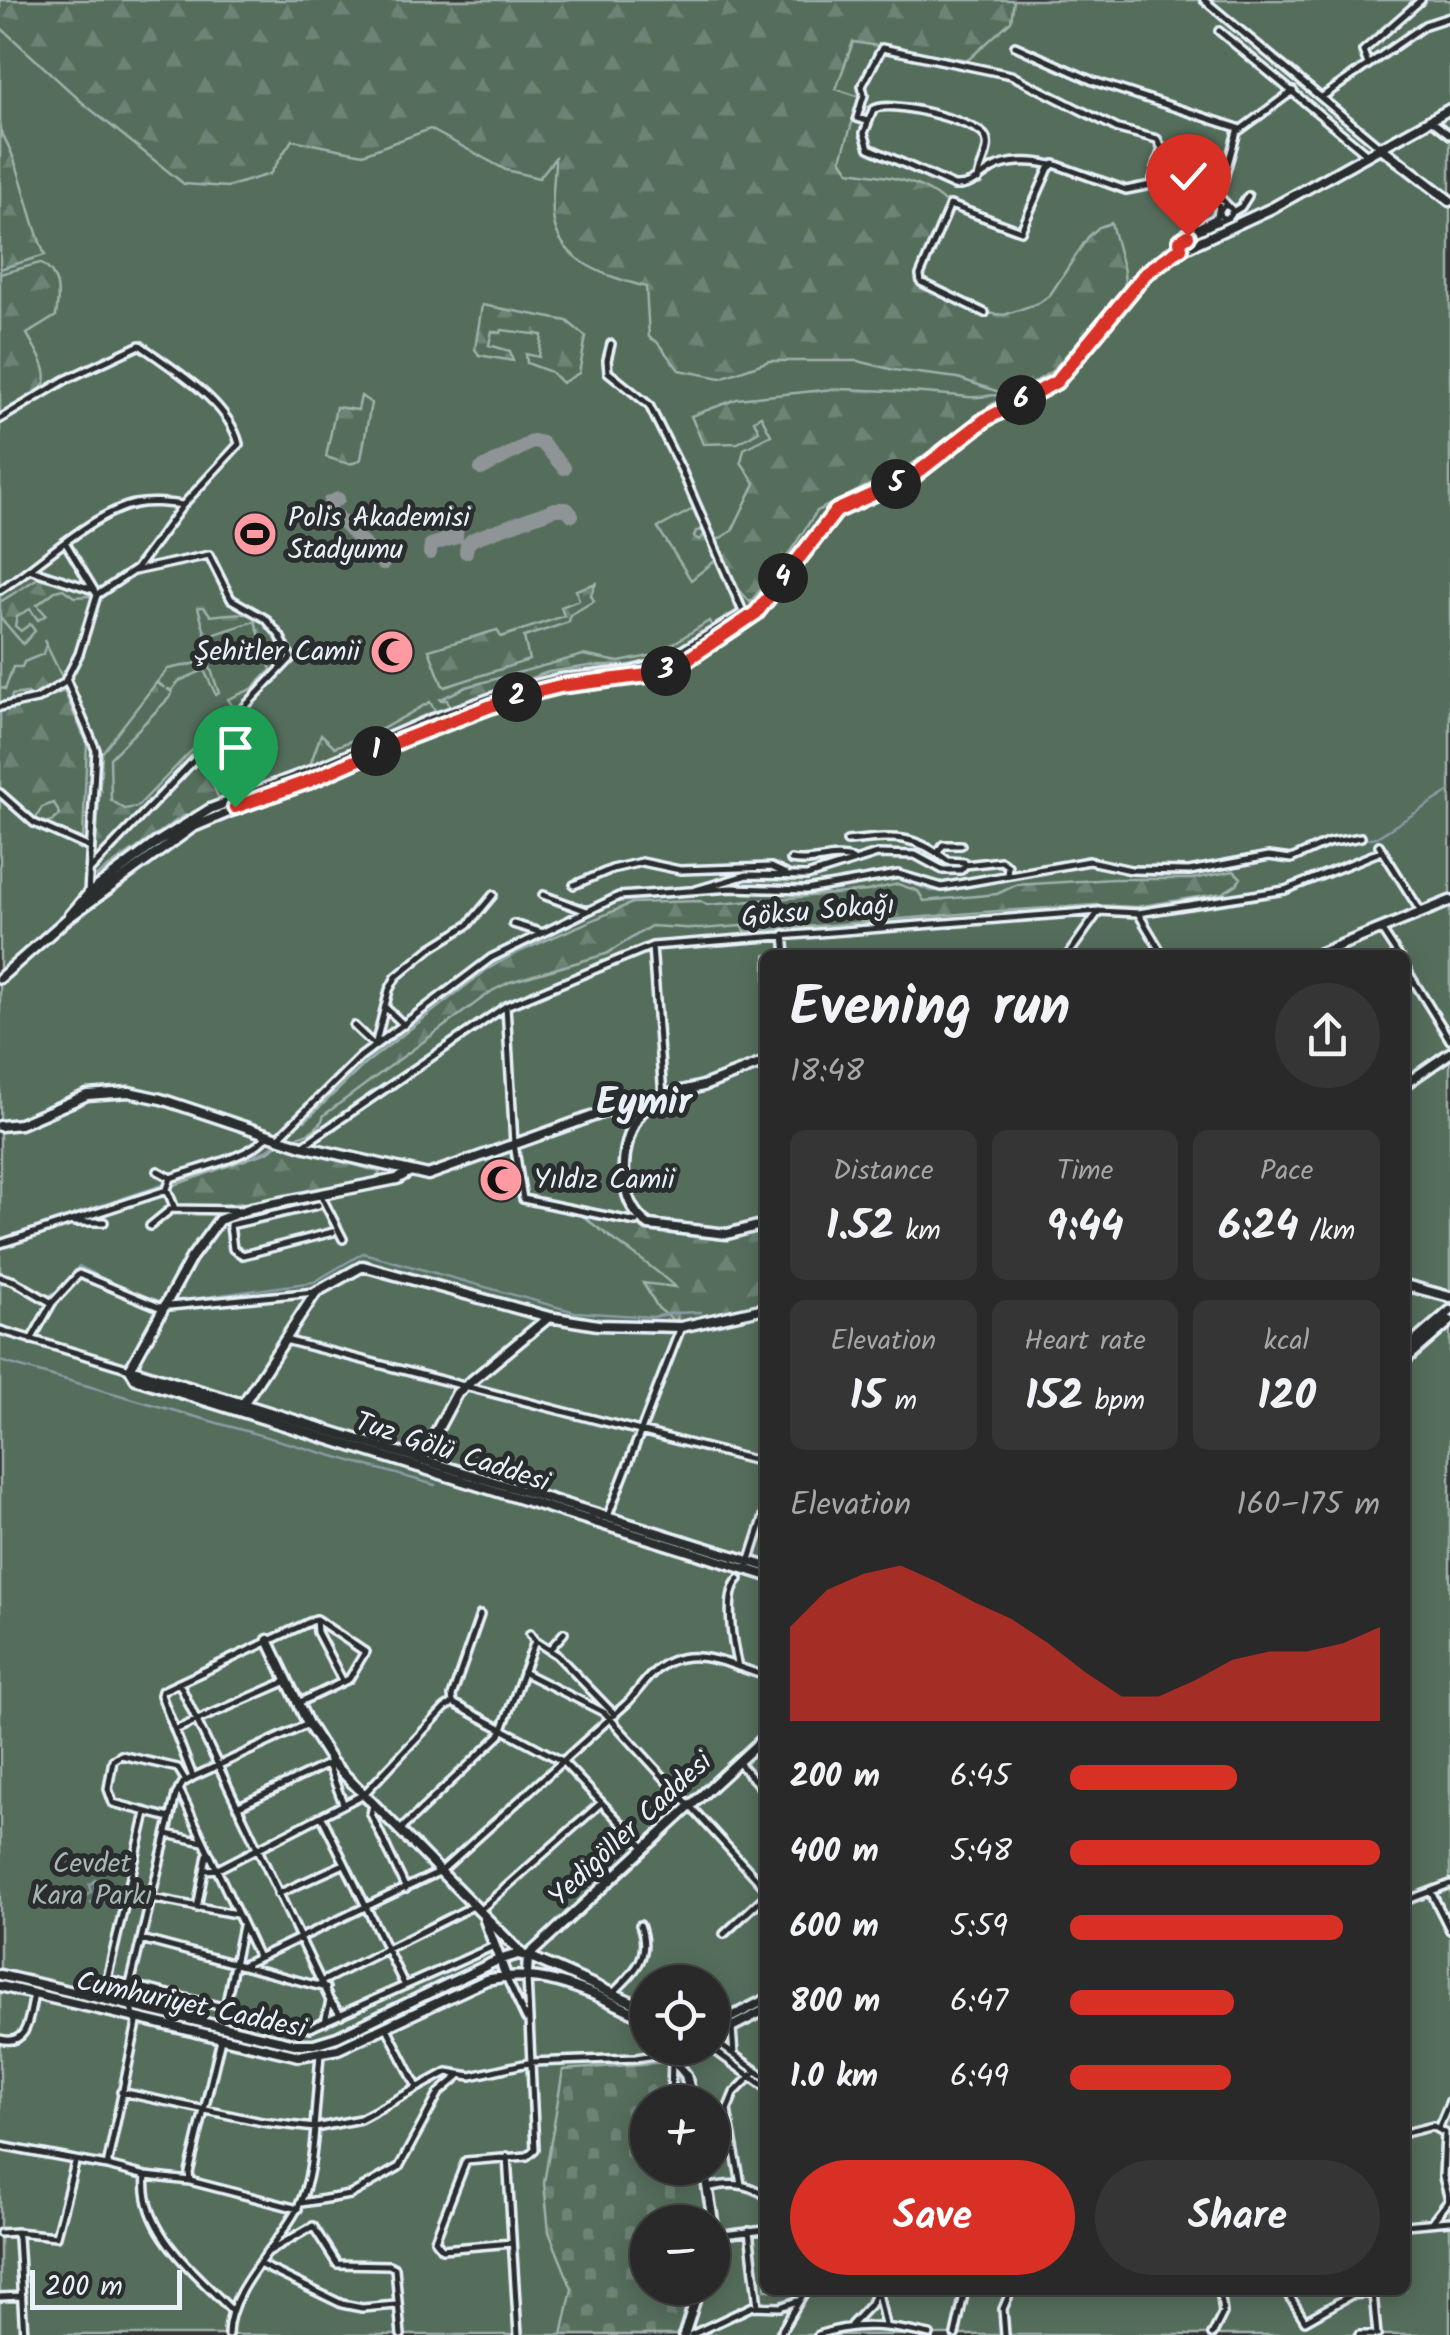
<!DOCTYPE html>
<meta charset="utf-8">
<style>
:root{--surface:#282928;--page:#343534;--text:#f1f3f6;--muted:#a5a6a8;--line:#444545;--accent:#d93025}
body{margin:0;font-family:Kalam,sans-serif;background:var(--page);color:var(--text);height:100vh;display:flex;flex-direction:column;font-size:38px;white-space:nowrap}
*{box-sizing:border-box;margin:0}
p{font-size:32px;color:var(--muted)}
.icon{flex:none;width:55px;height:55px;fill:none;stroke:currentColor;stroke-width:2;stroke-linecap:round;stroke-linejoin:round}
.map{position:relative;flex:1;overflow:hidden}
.sheet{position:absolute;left:760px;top:950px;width:650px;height:1345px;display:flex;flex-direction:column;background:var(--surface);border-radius:15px;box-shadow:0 5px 25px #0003,0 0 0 2px var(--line)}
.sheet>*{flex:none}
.controls{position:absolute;left:630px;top:1965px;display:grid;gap:20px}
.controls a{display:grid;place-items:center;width:100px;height:100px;border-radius:50%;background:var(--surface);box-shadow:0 5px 25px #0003,0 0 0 2px var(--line);font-size:50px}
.scale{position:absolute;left:30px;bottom:25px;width:152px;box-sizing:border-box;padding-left:10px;border:5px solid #e8f1f8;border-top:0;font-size:28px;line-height:35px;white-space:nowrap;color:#e8f1f8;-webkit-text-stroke:8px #2a2d2e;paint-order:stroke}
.pin{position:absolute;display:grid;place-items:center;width:85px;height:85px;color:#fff;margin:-102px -42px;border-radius:50% 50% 50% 0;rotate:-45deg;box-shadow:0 0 10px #0007}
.pin .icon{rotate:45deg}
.km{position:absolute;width:50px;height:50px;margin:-25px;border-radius:50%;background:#222;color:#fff;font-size:28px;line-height:50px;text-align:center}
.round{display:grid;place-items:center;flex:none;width:105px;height:105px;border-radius:52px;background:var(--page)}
.head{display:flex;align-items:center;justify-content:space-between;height:170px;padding:0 30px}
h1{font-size:55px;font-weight:700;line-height:75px}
.metrics{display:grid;grid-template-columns:repeat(3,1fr);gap:15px;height:170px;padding:10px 30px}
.metrics div{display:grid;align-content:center;border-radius:15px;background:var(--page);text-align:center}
.metrics b{font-size:42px;font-weight:700}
.metrics small{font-size:28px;font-weight:400}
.metrics p{font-size:28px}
.chart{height:280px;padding:20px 30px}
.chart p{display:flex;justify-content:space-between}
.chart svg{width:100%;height:180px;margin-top:10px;fill:var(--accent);opacity:.7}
.cta{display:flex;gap:20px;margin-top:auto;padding:20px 30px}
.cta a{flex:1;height:115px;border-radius:60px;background:var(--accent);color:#fff;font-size:40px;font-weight:700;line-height:115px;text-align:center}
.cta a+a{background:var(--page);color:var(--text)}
ul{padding:0 30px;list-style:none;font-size:32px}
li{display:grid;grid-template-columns:160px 120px 1fr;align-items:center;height:75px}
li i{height:25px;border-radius:12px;background:var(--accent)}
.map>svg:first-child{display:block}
</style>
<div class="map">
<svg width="1450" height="2335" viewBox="0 0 1450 2335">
<defs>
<pattern id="forest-firs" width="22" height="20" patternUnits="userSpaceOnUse" patternTransform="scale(2.5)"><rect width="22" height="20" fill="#556e5c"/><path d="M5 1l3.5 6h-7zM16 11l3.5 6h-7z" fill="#6d8374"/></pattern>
<pattern id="cemetery-stones" width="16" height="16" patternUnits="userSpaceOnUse" patternTransform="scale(2.5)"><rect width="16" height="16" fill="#556e5c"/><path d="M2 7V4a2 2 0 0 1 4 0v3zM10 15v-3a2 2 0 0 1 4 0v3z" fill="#6d8374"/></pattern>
</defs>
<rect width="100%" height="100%" fill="#363735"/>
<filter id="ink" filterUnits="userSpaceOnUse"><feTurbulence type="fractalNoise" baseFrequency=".01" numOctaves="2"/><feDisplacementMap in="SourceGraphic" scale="20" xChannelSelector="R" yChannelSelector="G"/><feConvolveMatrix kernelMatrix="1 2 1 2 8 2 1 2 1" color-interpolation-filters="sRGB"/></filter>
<g filter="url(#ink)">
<path fill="#556e5c" stroke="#9eb0aa" stroke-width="2.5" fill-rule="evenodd" d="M0,0H1450V2335H0ZM765,955H1405V2290H765ZM648,1982H712V2048H648ZM648,2102H712V2168H648ZM648,2222H712V2288H648Z"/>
<path fill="url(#forest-firs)" stroke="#9eb0aa" stroke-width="2.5" d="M0,0H1014L1011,21L968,60L853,42L836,89L860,97L841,159L849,171C882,176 924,179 948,206L920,279L985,313L1004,315L1039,303L1050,295L1088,237L1099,227L1111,223L1124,271L1125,288L1052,371L1027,387L1002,393L958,378L894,370L858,361H769L721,378L679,370L657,342L649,337L646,287C610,277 562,264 554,222C550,203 555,178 555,158L539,178L506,170L430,129L363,154L292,140L270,174L227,187L184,184L84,104L0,27Z
M0,130C22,166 28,215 45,255L0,269Z
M40,263C61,274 59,296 56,316L27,334C59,388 50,386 0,414V274Z
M482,305L567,321L586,337L579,373L562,383L551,372L527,363L526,354L539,357L542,335L502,330L501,333L492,331L489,345L510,351L513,361L479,355L475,349Z
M834,389C879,390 924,392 968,397C983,399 992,392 1007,397L992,404L915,462L817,511L778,570L750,602L728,577L714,542L732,531L755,483L741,462L744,449L771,435L761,416L754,420L759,431L738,443L703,444L691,416L737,399Z
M361,396L371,403L361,459C350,469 336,459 326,457L336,407L358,410Z
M693,509L696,510L706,530L696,531L694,537L700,540L706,532L717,556L716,560L691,580L658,528Z
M38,578L79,588L91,596L74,597L63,589L55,591L37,605L46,615L38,620L30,609L17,616L15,626L21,631L30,624L35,631L23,644L0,617V602Z
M596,583L591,595L594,601L570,615L569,622L524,637L529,660L445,687L442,684L429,650L497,630L501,637L564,616L561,607L579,600L576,590Z
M198,607H204L211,616C246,612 261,608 279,645L276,655L281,665L236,712L228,699L252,689L271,670L255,621L206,637Z
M709,621L712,626L662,658L625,666H590L548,672L450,707L447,700H439L466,687L583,655L619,662L655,655Z
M44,640L62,677L60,681L33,696L29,697L28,693L12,695L11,700L0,704V687L5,689L13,667H22L24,662L43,654L46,645Z
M208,661L219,693L216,695L204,670L179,681L172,690L167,689L172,692L170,697L110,758L111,800L125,809L137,807L195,747L207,742L95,861L102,753L156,683L165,688L157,682L168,669Z
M64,691L87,743L83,839L46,825V822H52L60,815L54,803L42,807L35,820L0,788V711L32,704Z
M430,702L436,712L310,765L321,734L335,747L382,729Z
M218,741L228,750L237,768L211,781L219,799L180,818L92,879V874Z
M1234,871L1241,878L1237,884L1223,893L1136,907L1096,905L984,912L745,932L742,926L699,929L651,926L606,954L510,982L492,991L324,1115C320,1130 302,1138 288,1137L286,1133L298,1121H305L365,1064L486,970L514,954L632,903L700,901L707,905L867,891L898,884L918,891L924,901L997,894L1016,885L1113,879H1192Z
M279,1144L380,1172L377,1178C311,1194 243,1207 176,1207L169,1187L267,1152Z
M583,1216L636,1224L645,1231L723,1240L765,1230V1302L688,1322L678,1321L677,1317L674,1321L658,1308L643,1283L675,1287C646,1260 614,1242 583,1216Z"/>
<path fill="url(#cemetery-stones)" stroke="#9eb0aa" stroke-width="2.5" d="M667,2062L677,2072L687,2102H648V2168H700L708,2222H648V2288H692L677,2335H562L572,2289L549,2232L544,2183L563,2070Z"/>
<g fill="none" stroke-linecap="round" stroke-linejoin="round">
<path stroke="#899ca5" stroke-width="2.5" d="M286,1135L366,1060L491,965L616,902L729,892H819L890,879L904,880L931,891H946L1086,865L1140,875L1177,876L1266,860L1292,862L1339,844L1377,837L1450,791
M0,1239L265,1151L280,1141
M0,1274L14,1277L28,1286
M47,1297L60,1289L79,1266L126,1290L163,1302
M171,1302L314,1282L363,1253L575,1312L653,1317L674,1313L701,1312
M0,1361L435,1485
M86,1896L91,1892L89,1885L96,1879
M91,1903L97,1898L94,1882"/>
<path stroke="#8f9496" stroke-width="14" d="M481,469L534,441L542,443L564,468
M338,499L330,502L329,509L383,564
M466,552L467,545L473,539L555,509H567L572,515
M430,553L431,545L456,537L457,525"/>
<defs>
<path id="street" d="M1204,0L1379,146
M1219,31L1367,154
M1015,46L1093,81L1238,128L1219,196
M1368,64L1363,51L1421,0
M1322,97L1425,25L1450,17
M867,121L857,118L864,95L862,86L882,48L1011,75L1118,129L1157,139L1162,148L1153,179
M1432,121L1450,135
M1240,130L1293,91
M978,180C978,167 994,147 984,135C972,121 887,98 873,110L864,133L869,148L954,186C972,187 978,177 992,169C1008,160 1034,160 1051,165
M1158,185L1211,198L1219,206L1217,217L1184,234L1180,241
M1220 212a6 6 0 1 1 12 0a6 6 0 1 1-12 0Z
M1231,213L1241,207L1248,196
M1182,239L1229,217
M985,313L921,282L920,275L950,205L1021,231L1049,168L1054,164L1126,190L1166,182L1219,196L1230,208
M611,344L607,360L608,372L649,405L682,471L744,614
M0,419L65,380L140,345C174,370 228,401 239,444L183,505C166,503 151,501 135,504C92,513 38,566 0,590
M65,542L97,595
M32,570L91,589
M66,679L96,750L88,894
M0,707L37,699L64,683L79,654L97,595L136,569L183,505
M0,793L34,823L90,848
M1379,845L1421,912
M939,851L943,845H961
M791,860C812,865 831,853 852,859
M965,865L1001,861L1008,866L1007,874
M89,871L291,658L280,636L266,619L231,599L209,555L134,571
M574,885L612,869L642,862L680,870L771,867L786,874
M696,890L747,875L807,876L877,854L915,855L943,870H961L965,865L964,862L948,861C911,832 892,837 847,841
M543,895L587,911
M1138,913L1163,955
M513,924L543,933
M1381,929L1398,955
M784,934L786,955
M652,946L663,1096
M1068,955L1099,911
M1405,967L1450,1040
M506,1006L514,1144L523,1199L636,1222
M385,1007L404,1025
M354,1026L375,1046L389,990L396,977L431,948L468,925L493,895
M278,1138L360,1057L491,958L619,896L732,888L806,890L898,874L942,887L1089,861L1131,870L1189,871L1269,856L1291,859L1327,843L1361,837
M302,1146L506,1006L652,946L1099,911L1138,913L1285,890L1382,851
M158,1171L171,1178
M321,1196L343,1239
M318,1205L230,1225L233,1249L243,1255L333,1232
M175,1209L167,1189L171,1178C195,1169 255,1156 267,1135
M74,1222H104
M150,1226L171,1209L240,1210
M0,1244L167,1190
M0,1277L14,1281L52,1303
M0,1330L130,1369
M31,1340L52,1303L79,1274L159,1307L315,1292
M285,1340L765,1463
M608,1516L681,1327
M747,1569L765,1513
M316,1619L317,1632L343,1682
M535,1641L557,1655L615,1715
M550,1649L564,1633
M738,1667C733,1647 723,1594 739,1579
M523,1672L605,1713L765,1888
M179,1683L330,2001L341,2015
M453,1703L562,1761L644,1847
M175,1730L287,1681
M738,1762L765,1792
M328,1764L343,1803
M193,1777L161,1695L162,1691L316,1619L365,1652L349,1679L298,1703
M179,1789L258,1957
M373,1805L371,1814L406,1889
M237,1807L332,1762
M146,1813L107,1979L310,2028L494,1946
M322,1817L404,1984
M170,1818L113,1803L108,1789L113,1760L121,1755L178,1768L186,1781
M399,1831L500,1735L535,1641L530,1634
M167,1834L203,1842
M206,1870L218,1869L364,1794L445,1708L453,1703L452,1696L480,1615
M1431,1892L1450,1930
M278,1894L344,1864
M151,1898L236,1914
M1405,1901L1450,1884
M197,1908L207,1855
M479,1911L601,1803
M724,1934L765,1896
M141,1939L326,1988
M243,1965L441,1871L627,1703C636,1694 643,1682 653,1673C686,1641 727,1664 765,1676
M507,1979L526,2019
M323,1981L475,1905
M613,1993C634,1972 652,1957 640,1925
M225,2008L242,1926
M325,2022L330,2001
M387,2028L417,2087
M732,2028L734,2055
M0,2039C29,2047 29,2016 34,1994
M221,2039L189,2173L190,2181L298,2209
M712,2044L716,2042L765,2077
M711,2048L765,2087
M121,2092L262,2122L315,2128L360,2119L447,2072L471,2076L532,2062L636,2058L668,2053
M671,2102L672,2057
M1439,2127L1450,2101
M314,2128L320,2054
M1405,2133L1433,2126L1445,2133L1443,2177L1449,2200
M0,2146L107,2166
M507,2156L518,2335
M146,2176C140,2232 198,2275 232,2311
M190,2181L146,2176L107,2166L137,2023L127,1997L176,1795L183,1783L193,1777L308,1724
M741,2184L727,2110L734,2093L756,2071
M707,2188C730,2182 746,2183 765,2195
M301,2203L350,2195L399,2167L439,2093L459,2076
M1433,2221L1450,2199
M1405,2225L1450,2221
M749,2231L758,2306
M16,2232L56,2236L75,2163
M0,2233L16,2232L18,2237L24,2335
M714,2236L765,2230
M512,2243L442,2249L435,2240L466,2161L527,2156L535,2149L527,1977
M266,2253L313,2226L337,2264L389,2265L395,2268L401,2335
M259,2264L342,2304L362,2308L396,2305
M1286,2290L1305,2321L1351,2295L1373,2293
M878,2293L885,2325
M1373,2293L1377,2335
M0,2297L22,2296
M851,2325L870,2305L877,2290
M228,2335C228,2288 280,2245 299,2205C310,2183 313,2152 315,2128
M691,2335L753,2306L780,2307L797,2301
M779,2335L806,2290
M818,2335C858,2321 890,2326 930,2335
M955,2335L965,2290
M1005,2335L1003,2309L1009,2295
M1212,2335L1223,2313L1220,2290
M1359,2335H1372"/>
<path id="secondary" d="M1379,146L1450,201
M70,915L88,894L156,843L210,809L316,769L433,719L512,691L561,679L631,672L664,663L744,614L746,616
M1316,955L1450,901
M0,978L68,918L193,827L427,729L512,698L560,685L656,674L679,665L756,613L836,511L913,475L986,419L1057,382L1137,283L1166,257L1272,208L1450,109
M1405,1084L1450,1053
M660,1099C653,1103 645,1108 640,1114C619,1144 615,1203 649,1225L727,1234L765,1224
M0,1126L20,1124L87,1095L129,1092L161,1099L302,1146L428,1175L630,1103L703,1086L765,1062
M1405,1285L1450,1297
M1405,1350L1450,1311
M1405,1360L1450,1321
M130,1369L136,1379L765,1575
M130,1369L765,1566
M130,1369L191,1258L219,1220L251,1208L397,1179L410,1171
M243,1404L316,1292L363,1266L549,1317L598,1325L681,1327L765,1308
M421,1460L457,1393L549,1317
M268,1640L308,1724L332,1762L523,1955
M485,1920L506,1976
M527,1974L528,1956L765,1737
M0,1975L295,2044H314L337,2037L496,1961L518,1954L533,1958L648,2009
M0,1986L299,2056L338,2049L486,1980C546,1966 594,1995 648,2019
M712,2027L765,2000
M712,2037L765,2010
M664,2048L686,2075L693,2102
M704,2168L714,2227L712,2246
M684,2335L699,2288"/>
</defs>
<use href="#street" stroke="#e8f1f8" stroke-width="12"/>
<use href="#secondary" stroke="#e8f1f8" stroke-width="15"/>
<use href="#street" stroke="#2a2d2e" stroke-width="5"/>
<use href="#secondary" stroke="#2a2d2e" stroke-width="8"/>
</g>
</g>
<g fill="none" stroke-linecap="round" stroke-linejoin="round" filter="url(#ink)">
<defs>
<path id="route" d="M235,807L309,781L402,740L512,698L560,686L656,674L679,665L756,613L836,511L913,476L986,419L1056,382L1146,273L1181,248L1180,241L1188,236"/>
</defs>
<use href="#route" stroke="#fff" stroke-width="20"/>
<use href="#route" stroke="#d93025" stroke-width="12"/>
</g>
<defs>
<symbol id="stadium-disc" viewBox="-11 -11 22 22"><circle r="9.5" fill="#ff9aa2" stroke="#2a2d2e"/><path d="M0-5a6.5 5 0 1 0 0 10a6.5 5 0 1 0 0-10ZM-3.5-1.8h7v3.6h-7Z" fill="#111"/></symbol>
<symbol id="mosque-disc" viewBox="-11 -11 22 22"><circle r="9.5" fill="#ff9aa2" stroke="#2a2d2e"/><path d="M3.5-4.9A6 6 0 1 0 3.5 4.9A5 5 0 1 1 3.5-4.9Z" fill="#111"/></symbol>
</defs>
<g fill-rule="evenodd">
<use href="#stadium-disc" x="230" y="509" width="50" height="50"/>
<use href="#mosque-disc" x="367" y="627" width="50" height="50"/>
<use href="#mosque-disc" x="476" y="1155" width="50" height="50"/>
</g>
<g text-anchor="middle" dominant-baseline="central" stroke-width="10" stroke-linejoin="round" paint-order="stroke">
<g font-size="28" fill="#e8f1f8" stroke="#2a2d2e" text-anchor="start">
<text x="288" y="518">Polis Akademisi<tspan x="288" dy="32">Stadyumu</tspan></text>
<text x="360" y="652" text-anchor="end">Şehitler Camii</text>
<text x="534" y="1180">Yıldız Camii</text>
</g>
<g font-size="28" fill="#e8f1f8" stroke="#2a2d2e">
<text transform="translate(818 912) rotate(-5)">Göksu Sokağı</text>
<text transform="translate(452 1453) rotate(18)">Tuz Gölü Caddesi</text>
<text transform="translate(631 1830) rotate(-43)">Yedigöller Caddesi</text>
<text transform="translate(191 2006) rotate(12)">Cumhuriyet Caddesi</text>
</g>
<g font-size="28" fill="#a6b6b2" stroke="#2a2d2e">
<text x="92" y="1864">Cevdet<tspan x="92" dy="32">Kara Parkı</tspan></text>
</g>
<g font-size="38" font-weight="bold" fill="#e8f1f8" stroke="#2a2d2e">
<text x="644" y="1104">Eymir</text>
</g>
</g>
</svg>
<div class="controls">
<a><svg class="icon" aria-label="locate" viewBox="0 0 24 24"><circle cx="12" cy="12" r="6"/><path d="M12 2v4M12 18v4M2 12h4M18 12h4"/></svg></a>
<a>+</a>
<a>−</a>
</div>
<div class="scale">200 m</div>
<div class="pin" style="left:235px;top:807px;background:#1e9e55"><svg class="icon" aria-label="arrive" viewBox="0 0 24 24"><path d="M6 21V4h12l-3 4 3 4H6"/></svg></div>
<div class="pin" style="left:1188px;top:236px;background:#d93025"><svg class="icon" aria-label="check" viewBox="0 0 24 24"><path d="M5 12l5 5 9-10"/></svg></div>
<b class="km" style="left:376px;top:751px">1</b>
<b class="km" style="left:517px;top:697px">2</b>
<b class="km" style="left:666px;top:671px">3</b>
<b class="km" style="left:783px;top:578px">4</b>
<b class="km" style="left:896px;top:484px">5</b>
<b class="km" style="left:1021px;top:400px">6</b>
<section class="sheet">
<div class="head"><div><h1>Evening run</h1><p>18:48</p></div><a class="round"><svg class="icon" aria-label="share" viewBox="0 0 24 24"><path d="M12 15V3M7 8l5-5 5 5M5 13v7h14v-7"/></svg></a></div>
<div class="metrics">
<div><p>Distance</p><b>1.52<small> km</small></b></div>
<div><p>Time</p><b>9:44</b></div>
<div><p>Pace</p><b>6:24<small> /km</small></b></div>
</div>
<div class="metrics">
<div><p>Elevation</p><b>15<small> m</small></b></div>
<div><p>Heart rate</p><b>152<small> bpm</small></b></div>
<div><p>kcal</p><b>120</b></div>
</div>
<div class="chart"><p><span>Elevation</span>160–175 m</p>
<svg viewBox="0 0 160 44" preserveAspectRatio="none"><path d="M0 44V21L10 12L20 8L30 6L40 10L50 15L60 19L70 25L80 32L90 38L100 38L110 34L120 29L130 27L140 27L150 25L160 21V44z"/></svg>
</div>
<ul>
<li><b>200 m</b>6:45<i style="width:54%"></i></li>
<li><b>400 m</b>5:48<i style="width:100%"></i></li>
<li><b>600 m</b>5:59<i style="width:88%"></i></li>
<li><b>800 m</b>6:47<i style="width:53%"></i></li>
<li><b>1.0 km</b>6:49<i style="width:52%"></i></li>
</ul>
<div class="cta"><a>Save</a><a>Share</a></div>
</section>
</div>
